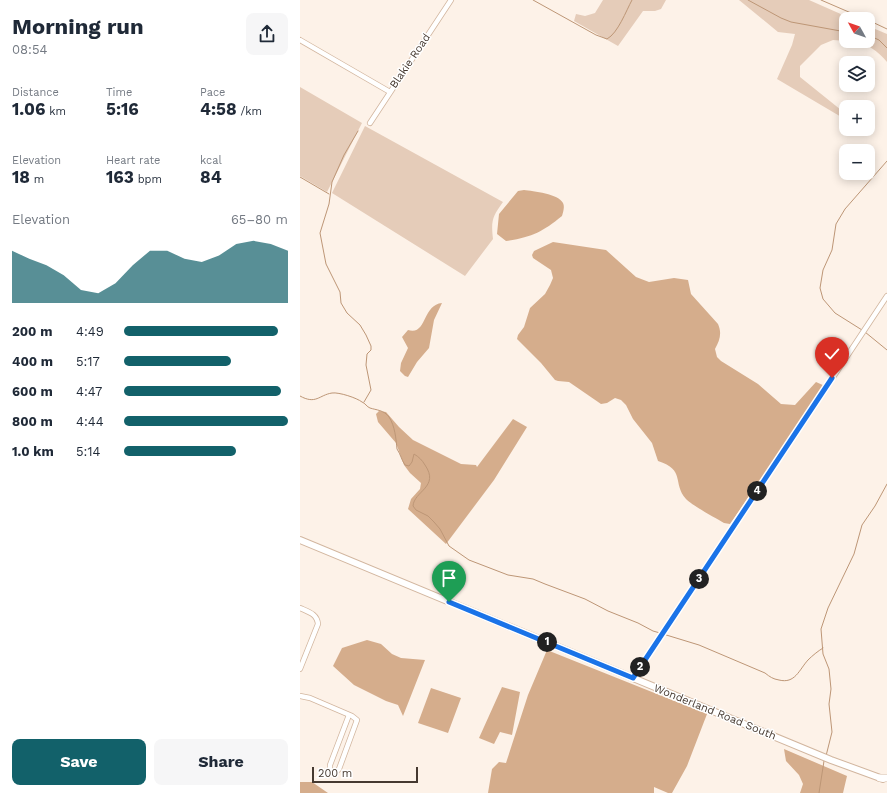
<!DOCTYPE html>
<meta charset="utf-8">
<style>
:root{--surface:#fff;--page:#f6f6f7;--text:#1f2937;--muted:#747a83;--accent:#12616a}
body{margin:0;font-family:"Work Sans",sans-serif;background:var(--page);color:var(--text);height:100vh;display:flex;flex-direction:column;font-size:15px;white-space:nowrap}
*{box-sizing:border-box;margin:0}
p{font-size:13px;color:var(--muted)}
.icon{flex:none;width:22px;height:22px;fill:none;stroke:currentColor;stroke-width:2;stroke-linecap:round;stroke-linejoin:round}
.map{position:relative;flex:1;overflow:hidden}
.panel{display:flex;flex-direction:column;background:var(--surface);width:300px}
.panel>*{flex:none}
.needle{width:26px;rotate:310deg}
.buttons{position:absolute;left:539px;top:12px;display:grid;gap:8px}
.buttons a{display:grid;place-items:center;width:36px;height:36px;border-radius:8px;background:var(--surface);box-shadow:0 2px 10px #0003;font-size:20px}
.scale{position:absolute;left:12px;bottom:10px;width:106px;box-sizing:border-box;padding-left:4px;border:2px solid #453930;border-top:0;font-size:11px;line-height:14px;white-space:nowrap;color:#453930;-webkit-text-stroke:3px #fff;paint-order:stroke}
.pin{position:absolute;display:grid;place-items:center;width:34px;height:34px;color:#fff;margin:-41px -17px;border-radius:50% 50% 50% 0;rotate:-45deg;box-shadow:0 0 4px #0007}
.pin .icon{rotate:45deg}
.km{position:absolute;width:20px;height:20px;margin:-10px;border-radius:50%;background:#222;color:#fff;font-size:11px;line-height:20px;text-align:center}
.round{display:grid;place-items:center;flex:none;width:42px;height:42px;border-radius:8px;background:var(--page)}
.headline{display:flex;align-items:center;justify-content:space-between;height:68px;padding:0 12px}
h1{font-size:22px;font-weight:700;line-height:30px}
.metrics{display:grid;grid-template-columns:repeat(3,1fr);gap:6px;height:68px;padding:4px 12px}
.metrics div{display:grid;align-content:center}
.metrics b{font-size:17px;font-weight:700}
.metrics small{font-size:11px;font-weight:400}
.metrics p{font-size:11px}
.chart{height:112px;padding:8px 12px}
.chart p{display:flex;justify-content:space-between}
.chart svg{width:100%;height:72px;margin-top:4px;fill:var(--accent);opacity:.7}
.button{display:flex;gap:8px;margin-top:auto;padding:8px 12px}
.button a{flex:1;height:46px;border-radius:8px;background:var(--accent);color:#fff;font-size:16px;font-weight:700;line-height:46px;text-align:center}
.button a+a{background:var(--page);color:var(--text)}
ul{padding:0 12px;list-style:none;font-size:13px}
li{display:grid;grid-template-columns:64px 48px 1fr;align-items:center;height:30px}
li i{height:10px;border-radius:5px;background:var(--accent)}
main{display:flex;flex:1;min-height:0}
.map>svg:first-child{display:block}
</style>
<main>
<section class="panel">
<div class="headline"><div><h1>Morning run</h1><p>08:54</p></div><a class="round"><svg class="icon" aria-label="share" viewBox="0 0 24 24"><path d="M12 15V3M7 8l5-5 5 5M5 13v7h14v-7"/></svg></a></div>
<div class="metrics">
<div><p>Distance</p><b>1.06<small> km</small></b></div>
<div><p>Time</p><b>5:16</b></div>
<div><p>Pace</p><b>4:58<small> /km</small></b></div>
</div>
<div class="metrics">
<div><p>Elevation</p><b>18<small> m</small></b></div>
<div><p>Heart rate</p><b>163<small> bpm</small></b></div>
<div><p>kcal</p><b>84</b></div>
</div>
<div class="chart"><p><span>Elevation</span>65–80 m</p>
<svg viewBox="0 0 160 44" preserveAspectRatio="none"><path d="M0 44V12L10 17L20 21L30 27L40 36L50 38L60 32L70 21L80 12L90 12L100 17L110 19L120 15L130 8L140 6L150 8L160 12V44z"/></svg>
</div>
<ul>
<li><b>200 m</b>4:49<i style="width:94%"></i></li>
<li><b>400 m</b>5:17<i style="width:65%"></i></li>
<li><b>600 m</b>4:47<i style="width:96%"></i></li>
<li><b>800 m</b>4:44<i style="width:100%"></i></li>
<li><b>1.0 km</b>5:14<i style="width:68%"></i></li>
</ul>
<div class="button"><a>Save</a><a>Share</a></div>
</section>
<div class="map">
<svg width="587" height="793" viewBox="0 0 587 793">
<rect width="100%" height="100%" fill="#fdf2e8"/>
<path fill="#e5ccb9" d="M303,0H366L361,9L355,11H343L318,46L274,21L276,14L285,16L295,13Z
M439,0H509L552,19H546V41L533,40L521,45L500,66V77L546,114V116L543,118L477,79L492,45L495,34L478,32Z
M568,26L587,34V62C579,52 566,42 552,41H568Z
M0,87L62,123L27,192L0,176Z
M65,126L203,202C192,217 191,221 193,239L165,276L32,193Z"/>
<path fill="#d5ad8c" d="M224,190C233,191 259,194 263,203C265,207 263,212 262,216C242,232 233,237 206,241L197,234L199,214L218,191Z
M253,242L306,250L336,277L349,282L374,278L388,280L391,294L418,324C422,333 420,340 415,349L417,357L421,361L458,384L481,404L495,405L516,382L525,386L430,524L424,523C414,517 393,506 386,499C372,483 386,470 358,461L352,443L333,419L326,405L321,400L315,398L307,403L301,404L269,382L258,381L255,380L241,363L217,339L218,335L224,327L230,308L245,294L250,285L253,278L251,270L233,258L232,255L234,251Z
M142,303L134,320L129,348L117,362L108,377L105,376L100,371L101,363L108,348L102,337L108,330C127,336 122,305 142,303Z
M79,411L86,412L99,427L113,440L161,464L176,465L177,467L213,419L227,427L194,480L146,544L108,509L111,499L120,489L121,483L110,473L104,465L96,443L78,422L76,414Z
M67,640L81,644L92,654L101,658L125,660L103,716L98,705L86,701L54,685L33,666L42,648Z
M247,650L407,714L387,766L372,793H368L354,787V793H188L192,769L199,762L206,763L228,695Z
M202,687L220,692L212,735L200,732L194,744L179,738Z
M131,688L161,698L148,733L118,723Z
M484,749L547,776L543,793H500L503,784L499,775L486,761Z
M0,782H12L28,793H0Z"/>
<g fill="none" stroke-linecap="round" stroke-linejoin="round">
<path stroke="#bd9676" stroke-width="1" d="M233,0L296,35L307,39C318,33 326,11 332,0
M448,0L481,18L491,22L546,32
M521,0L565,19
M568,20L587,29
M568,35L579,40L587,48
M58,131L44,155L32,182L29,204L20,233L26,264L40,292L41,303L47,313L60,325L66,335L71,346V350L67,354L66,365L71,390L64,402
M0,177L29,194
M562,330L535,313L523,299L520,288L523,270L532,250L536,224L545,209L587,161
M565,332L587,350
M0,396C16,405 19,395 32,393C39,392 57,398 62,402C65,403 67,407 70,408C76,410 84,410 89,417C95,426 96,439 97,449C101,455 101,459 105,465L109,466L112,462L114,454C119,457 122,460 125,465C140,487 114,491 113,506L116,510L128,516L134,522L140,529L149,546L169,560L208,575L233,579L245,584L285,599L308,611L338,623L353,631L360,633
M363,634L399,645L465,673C470,677 473,679 479,680C495,684 499,670 508,660C512,656 518,651 523,648
M526,756L532,732L529,704L531,689L529,669L523,654L521,629L528,608L554,554L562,525L575,506L587,484
M519,793L524,761"/>
<defs>
<path id="minor" d="M0,40L90,92
M70,123L151,0
M0,608C9,612 17,614 18,624L0,669
M333,678L587,296
M0,696L10,698L52,716L57,720L39,769L37,771L33,772L30,769V765L49,715"/>
<path id="major" d="M0,540L531,760L583,779"/>
<path id="highway" d="M580,778H587"/>
</defs>
<use href="#minor" stroke="#d2b69f" stroke-width="6"/>
<use href="#major" stroke="#d2b69f" stroke-width="8"/>
<use href="#highway" stroke="#d2b69f" stroke-width="8"/>
<use href="#minor" stroke="#fff" stroke-width="4.5"/>
<use href="#major" stroke="#fff" stroke-width="6"/>
<use href="#highway" stroke="#fff" stroke-width="7"/>
</g>
<g fill="none" stroke-linecap="round" stroke-linejoin="round">
<defs>
<path id="route" d="M149,602L333,678L532,378"/>
</defs>
<use href="#route" stroke="#fff" stroke-width="8"/>
<use href="#route" stroke="#1a73e8" stroke-width="5"/>
</g>
<g text-anchor="middle" dominant-baseline="central" stroke-width="3" stroke-linejoin="round" paint-order="stroke">
<g font-size="11" fill="#453930" stroke="#fff">
<text transform="translate(110 61) rotate(-56)">Blakie Road</text>
<text transform="translate(415 712) rotate(22)">Wonderland Road South</text>
</g>
</g>
</svg>
<div class="buttons">
<a><svg class="needle" viewBox="-14 -14 28 28"><path d="M0-13l5 13h-10z" fill="#e53935"/><path d="M0 13l5-13h-10z" fill="#747a83"/></svg></a>
<a><svg class="icon" aria-label="layers" viewBox="0 0 24 24"><path d="M12 4l9 5-9 5-9-5zM3 14l9 5 9-5"/></svg></a>
<a>+</a>
<a>−</a>
</div>
<div class="scale">200 m</div>
<div class="pin" style="left:149px;top:602px;background:#1e9e55"><svg class="icon" aria-label="arrive" viewBox="0 0 24 24"><path d="M6 21V4h12l-3 4 3 4H6"/></svg></div>
<div class="pin" style="left:532px;top:378px;background:#d93025"><svg class="icon" aria-label="check" viewBox="0 0 24 24"><path d="M5 12l5 5 9-10"/></svg></div>
<b class="km" style="left:247px;top:642px">1</b>
<b class="km" style="left:340px;top:667px">2</b>
<b class="km" style="left:399px;top:579px">3</b>
<b class="km" style="left:457px;top:491px">4</b>
</div>
</main>
